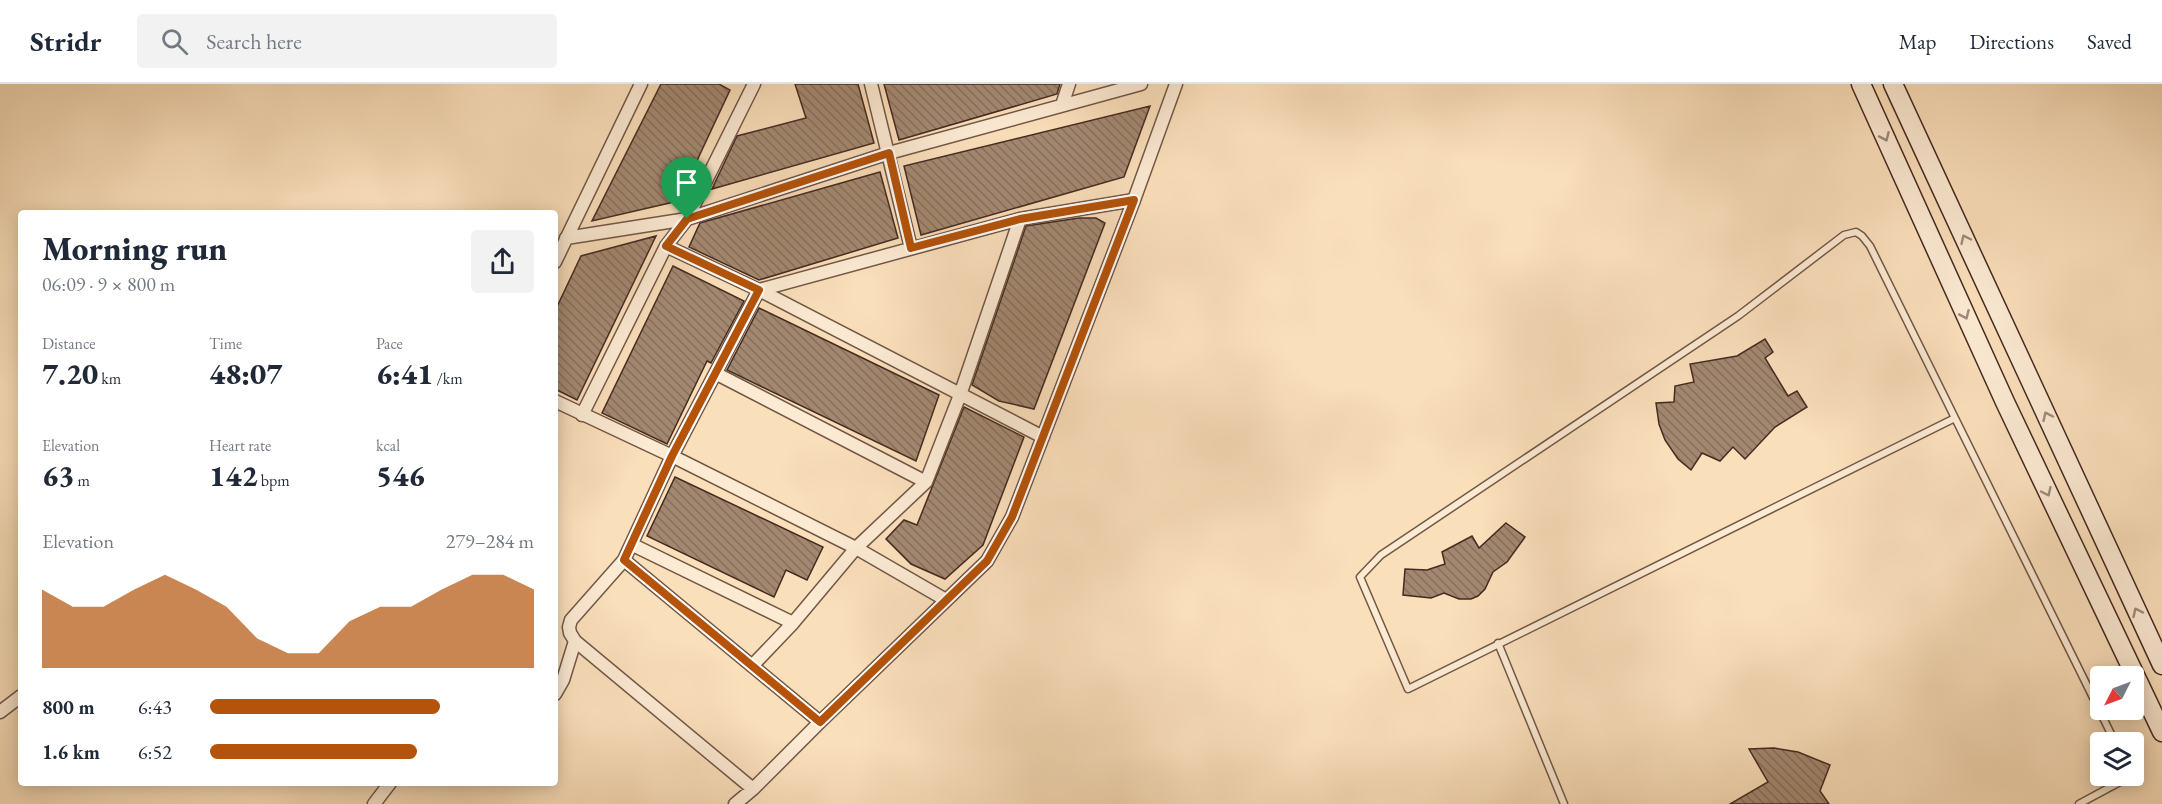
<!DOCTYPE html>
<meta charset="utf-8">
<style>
:root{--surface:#fff;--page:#f2f2f3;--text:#1f2937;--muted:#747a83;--line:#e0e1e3;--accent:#b45309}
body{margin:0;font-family:"EB Garamond",serif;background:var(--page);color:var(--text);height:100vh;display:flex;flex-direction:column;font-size:22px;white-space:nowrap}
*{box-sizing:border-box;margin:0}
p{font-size:20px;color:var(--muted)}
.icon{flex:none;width:33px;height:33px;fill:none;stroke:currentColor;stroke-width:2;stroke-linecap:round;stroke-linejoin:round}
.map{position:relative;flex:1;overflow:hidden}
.drawer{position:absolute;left:18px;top:126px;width:540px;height:576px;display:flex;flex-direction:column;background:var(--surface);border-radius:6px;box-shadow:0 3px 15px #0003}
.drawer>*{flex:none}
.needle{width:39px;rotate:228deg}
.buttons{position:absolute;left:2090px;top:582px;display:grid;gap:12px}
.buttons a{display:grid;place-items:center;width:54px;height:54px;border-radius:6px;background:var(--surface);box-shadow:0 3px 15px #0003;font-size:30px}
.pin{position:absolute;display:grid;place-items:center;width:51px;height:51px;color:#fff;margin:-62px -26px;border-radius:50% 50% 50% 0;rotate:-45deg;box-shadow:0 0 6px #0007}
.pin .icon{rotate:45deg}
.round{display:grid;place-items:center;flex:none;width:63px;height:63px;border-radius:6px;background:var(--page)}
.headline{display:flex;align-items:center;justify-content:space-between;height:102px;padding:0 24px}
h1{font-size:33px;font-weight:800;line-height:45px}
.metrics{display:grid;grid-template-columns:repeat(3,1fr);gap:9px;height:102px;padding:6px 24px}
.metrics div{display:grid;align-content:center}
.metrics b{font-size:30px;font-weight:800}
.metrics small{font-size:16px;font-weight:400}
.metrics p{font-size:16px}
.chart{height:168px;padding:12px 24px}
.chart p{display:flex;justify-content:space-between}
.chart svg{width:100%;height:108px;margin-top:6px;fill:var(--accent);opacity:.7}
ul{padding:0 24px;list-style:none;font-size:20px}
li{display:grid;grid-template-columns:96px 72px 1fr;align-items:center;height:45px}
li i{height:15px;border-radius:8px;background:var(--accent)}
header{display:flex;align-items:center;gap:36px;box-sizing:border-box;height:84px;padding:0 30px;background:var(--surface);border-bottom:2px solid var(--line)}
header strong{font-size:28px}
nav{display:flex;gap:33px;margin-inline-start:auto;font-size:21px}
.search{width:420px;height:54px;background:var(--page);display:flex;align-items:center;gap:15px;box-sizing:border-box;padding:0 21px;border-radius:6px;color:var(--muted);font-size:22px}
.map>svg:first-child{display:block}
</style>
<header>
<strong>Stridr</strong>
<div class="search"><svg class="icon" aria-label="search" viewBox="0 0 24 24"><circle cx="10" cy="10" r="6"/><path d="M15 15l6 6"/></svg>Search here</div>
<nav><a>Map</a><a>Directions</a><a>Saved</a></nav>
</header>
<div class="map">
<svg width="2162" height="720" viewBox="0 0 2162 720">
<defs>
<pattern id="building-back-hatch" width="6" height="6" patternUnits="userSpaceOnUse" patternTransform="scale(1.5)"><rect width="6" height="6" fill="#a38871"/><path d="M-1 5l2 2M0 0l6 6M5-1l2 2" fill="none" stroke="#876f5c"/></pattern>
</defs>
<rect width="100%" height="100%" fill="#fadfbb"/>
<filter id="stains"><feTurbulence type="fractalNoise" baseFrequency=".00333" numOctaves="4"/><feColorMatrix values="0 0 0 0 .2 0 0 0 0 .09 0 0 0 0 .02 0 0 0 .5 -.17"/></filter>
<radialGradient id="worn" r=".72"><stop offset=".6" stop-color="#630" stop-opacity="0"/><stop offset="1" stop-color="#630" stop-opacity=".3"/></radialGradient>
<path fill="url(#building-back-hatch)" stroke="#452a20" stroke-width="1.5" d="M661,0H719L730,6L678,117L592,137Z
M795,0H858L874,59L712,105L737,52L806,34Z
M884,0H1060L1057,10L899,56Z
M1150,22L1124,93L921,151L904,82Z
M880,88L898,154L759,196L689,163L700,139Z
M1079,134H1096L1105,139L1034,325L999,317L972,301L1026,142Z
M656,152L577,316L555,305V227L581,172Z
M673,182L744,217L711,279L707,277L667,360L602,329Z
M759,224L939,311L916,377L727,286Z
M1765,255L1773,268L1765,274L1788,312L1797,307L1807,323L1775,343L1745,375L1733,363L1720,377L1702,369L1691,386L1678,375L1665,356L1659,340L1656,319L1674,318L1675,302L1694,298L1690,280L1737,272Z
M964,323L1024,353L983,461L945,495L911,480L886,455L904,436L917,441Z
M675,393L823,463L807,496L786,486L774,513L647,452Z
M1506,439L1525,453L1507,478L1493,488L1485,505L1478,512L1471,515H1459L1444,509L1431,514L1403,511L1405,485L1427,486L1445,480L1442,468L1472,452L1479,464Z
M1774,664L1798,668L1830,681L1820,707L1829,720H1730L1768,698L1749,665Z"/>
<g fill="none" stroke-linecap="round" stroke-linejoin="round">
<defs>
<path id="lane" d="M1955,334L1408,605L1360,493L1381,471L1738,232L1844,151L1856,148L1862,152L1870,162L2115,658
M1498,559L1564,720
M2079,720L2131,692"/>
<path id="street" d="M871,0L911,164
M1062,21L1069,0
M566,154L687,135L889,69L1141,0
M666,162L759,206L1043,353
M555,178L641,0
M717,290L926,398
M555,317L672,372L856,464L946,516
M582,331L666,162L687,135L754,0
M633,461L793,539
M624,476L820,638
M752,582L793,539L856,464L926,398L960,311L1020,135
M555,610L563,596L575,557
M0,628L21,612
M753,705L575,557L570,549L569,543L571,536L624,476L672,372L759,206L1020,135L1134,116
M374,720L390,699
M735,720L753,705L820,638L987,477L1012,433L1134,116L1176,0"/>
<path id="secondary" d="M1861,0L2005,318L2162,648
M1893,0L2162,581"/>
</defs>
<use href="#lane" stroke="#725747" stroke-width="9"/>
<use href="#street" stroke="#725747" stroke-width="15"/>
<use href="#secondary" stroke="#452a20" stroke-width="21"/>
<use href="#lane" stroke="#fcead3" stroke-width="6"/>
<use href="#street" stroke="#fcead3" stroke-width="12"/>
<use href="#secondary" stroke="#fcead3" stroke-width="18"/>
</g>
<defs><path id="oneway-chevron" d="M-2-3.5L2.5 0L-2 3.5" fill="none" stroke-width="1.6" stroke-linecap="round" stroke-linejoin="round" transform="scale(1.5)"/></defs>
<g stroke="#a08a7a">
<use href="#oneway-chevron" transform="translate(1885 53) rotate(66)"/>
<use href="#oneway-chevron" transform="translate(1965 155) rotate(-115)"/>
<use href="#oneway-chevron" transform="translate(1965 231) rotate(66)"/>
<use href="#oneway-chevron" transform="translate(2047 332) rotate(-115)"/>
<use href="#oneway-chevron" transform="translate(2047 408) rotate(65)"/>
<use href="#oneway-chevron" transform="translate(2137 528) rotate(-115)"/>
</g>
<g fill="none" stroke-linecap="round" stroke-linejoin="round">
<defs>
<path id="route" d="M889,69L911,164L1020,135L1134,116L1012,433L987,477L820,638L624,476L672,372L759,206L666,162L687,135Z"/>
</defs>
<use href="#route" stroke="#fff" stroke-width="12"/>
<use href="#route" stroke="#b45309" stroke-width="8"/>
</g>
<rect width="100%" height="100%" filter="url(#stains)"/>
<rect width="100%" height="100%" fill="url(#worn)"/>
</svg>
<div class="buttons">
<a><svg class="needle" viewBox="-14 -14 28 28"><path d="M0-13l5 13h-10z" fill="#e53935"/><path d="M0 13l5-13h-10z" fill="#747a83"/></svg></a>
<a><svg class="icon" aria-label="layers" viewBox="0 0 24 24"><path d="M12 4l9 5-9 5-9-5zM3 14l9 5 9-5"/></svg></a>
</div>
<div class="pin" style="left:687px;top:135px;background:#1e9e55"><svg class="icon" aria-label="arrive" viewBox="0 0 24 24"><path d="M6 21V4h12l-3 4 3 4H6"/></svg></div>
<section class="drawer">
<div class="headline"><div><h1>Morning run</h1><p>06:09 · 9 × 800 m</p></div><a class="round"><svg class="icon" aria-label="share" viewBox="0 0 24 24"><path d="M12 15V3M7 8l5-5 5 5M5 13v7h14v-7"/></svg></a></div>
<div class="metrics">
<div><p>Distance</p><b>7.20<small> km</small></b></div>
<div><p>Time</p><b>48:07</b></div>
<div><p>Pace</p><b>6:41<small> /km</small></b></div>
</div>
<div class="metrics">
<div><p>Elevation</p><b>63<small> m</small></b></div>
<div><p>Heart rate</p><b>142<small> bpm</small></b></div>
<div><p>kcal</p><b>546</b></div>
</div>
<div class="chart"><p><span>Elevation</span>279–284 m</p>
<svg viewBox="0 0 160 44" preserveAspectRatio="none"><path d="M0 44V12L10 19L20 19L30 12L40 6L50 12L60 19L70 32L80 38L90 38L100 25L110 19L120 19L130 12L140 6L150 6L160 12V44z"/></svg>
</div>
<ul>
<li><b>800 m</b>6:43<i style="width:71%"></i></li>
<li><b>1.6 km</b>6:52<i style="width:64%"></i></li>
</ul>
</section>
</div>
